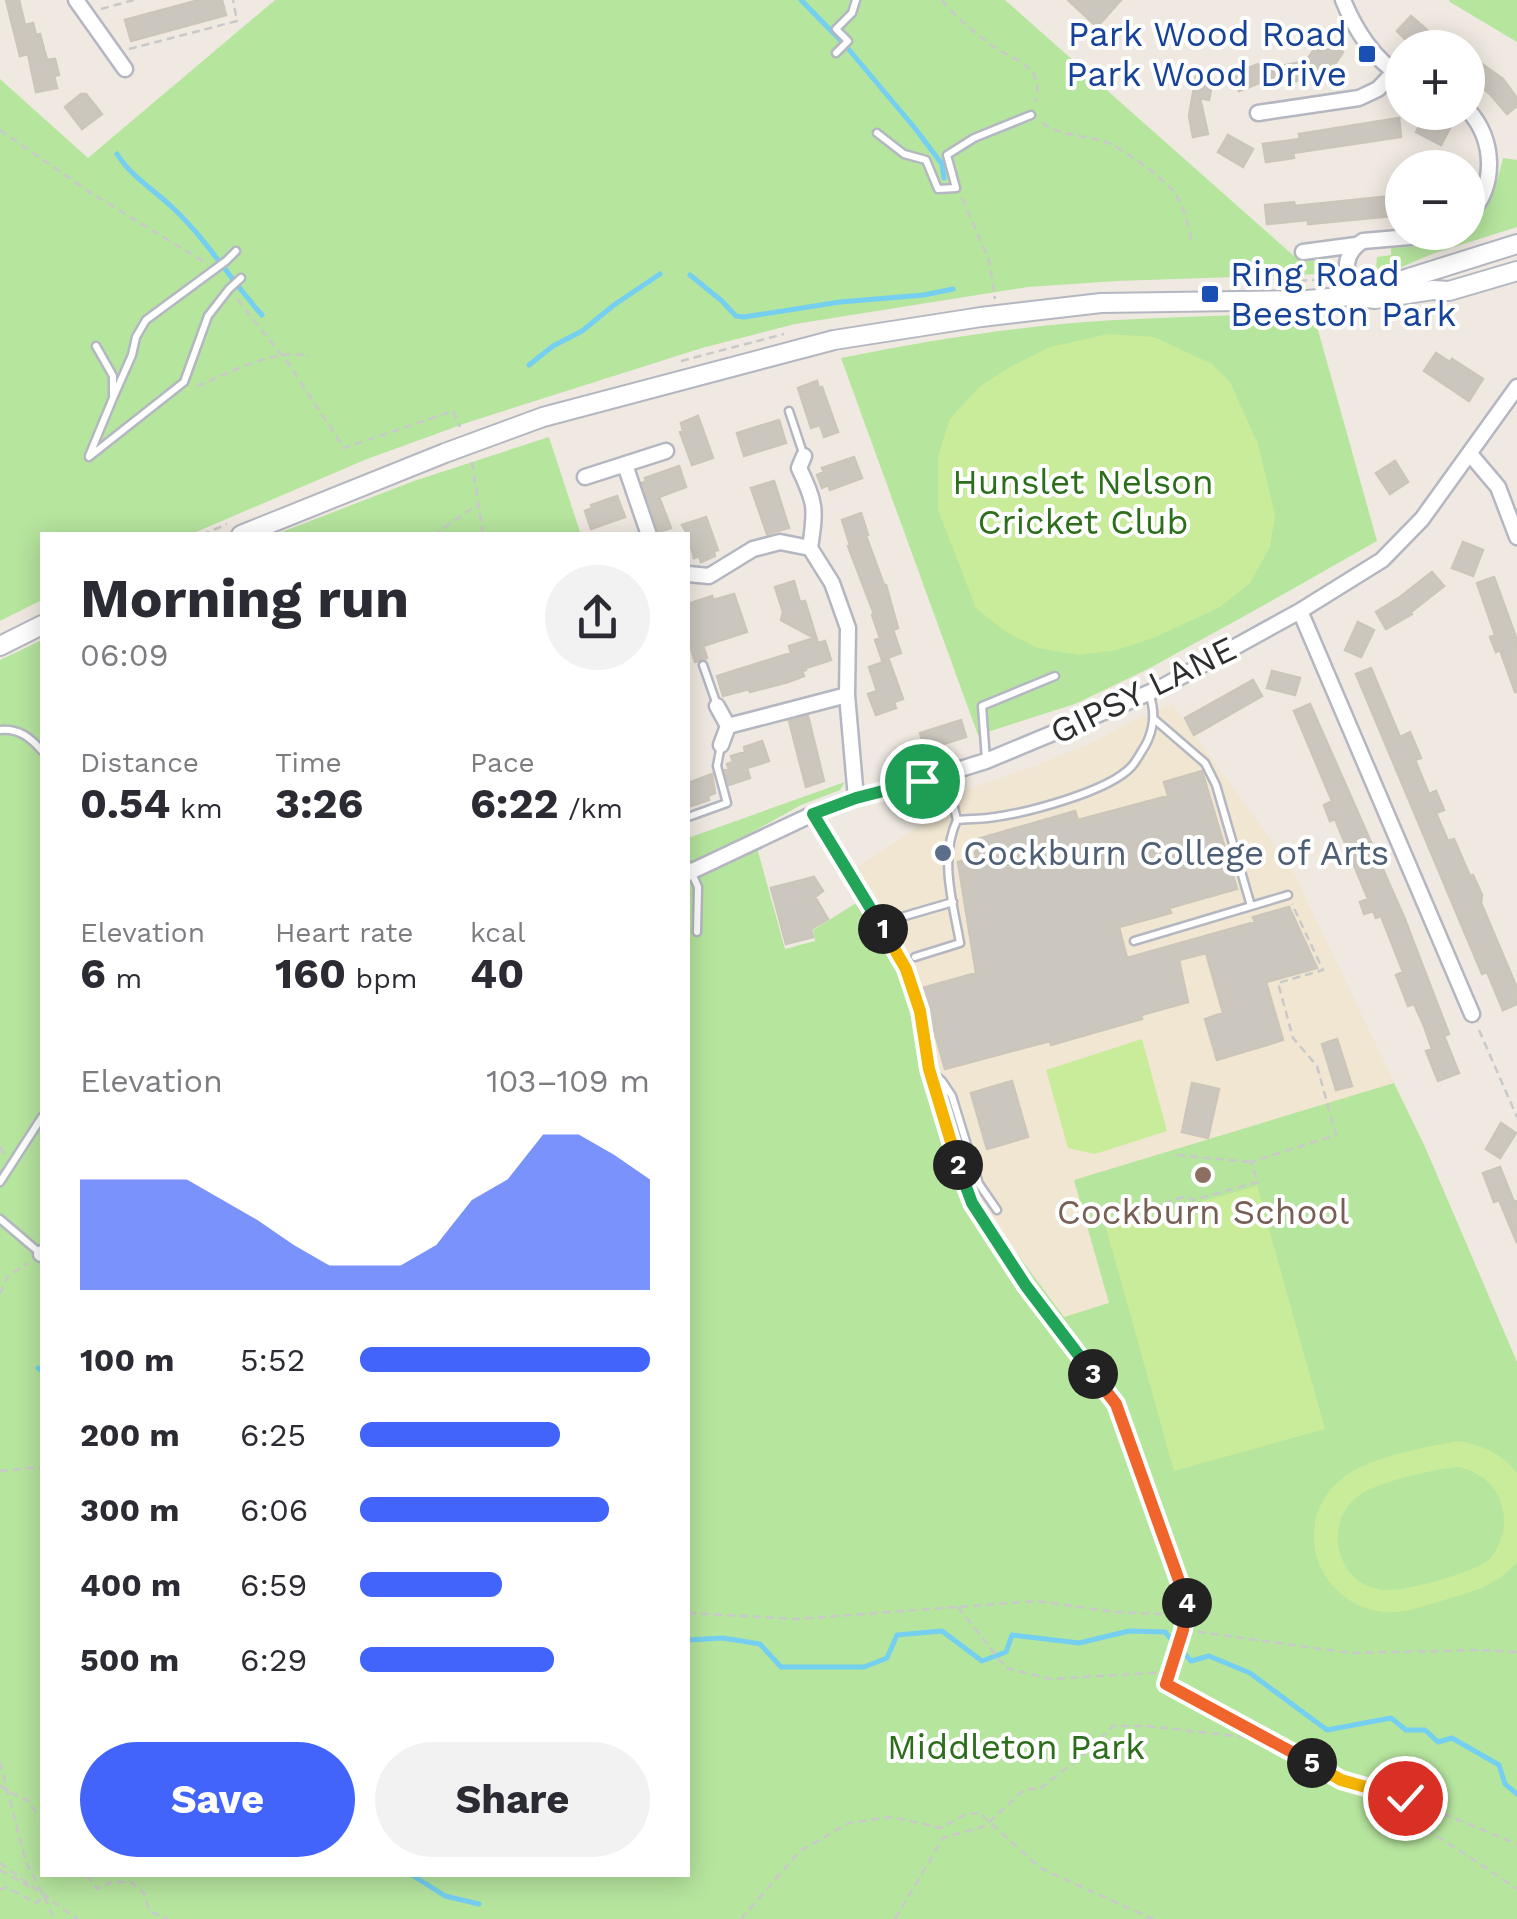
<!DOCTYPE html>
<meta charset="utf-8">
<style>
:root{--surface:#fff;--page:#f2f2f3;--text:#2b2b33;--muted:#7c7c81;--accent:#4264fb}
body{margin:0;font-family:"Work Sans",sans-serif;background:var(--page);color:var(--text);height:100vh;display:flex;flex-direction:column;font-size:38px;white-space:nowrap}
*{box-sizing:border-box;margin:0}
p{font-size:32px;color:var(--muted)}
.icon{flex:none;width:55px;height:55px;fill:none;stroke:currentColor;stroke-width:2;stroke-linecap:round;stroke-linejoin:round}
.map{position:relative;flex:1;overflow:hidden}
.panel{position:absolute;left:40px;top:532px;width:650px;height:1345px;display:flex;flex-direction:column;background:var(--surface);border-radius:0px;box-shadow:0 5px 25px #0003}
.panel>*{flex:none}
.buttons{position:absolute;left:1385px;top:30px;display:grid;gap:20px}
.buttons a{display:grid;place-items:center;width:100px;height:100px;border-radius:50%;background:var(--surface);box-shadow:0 5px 25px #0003;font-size:50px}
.pin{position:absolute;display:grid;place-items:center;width:85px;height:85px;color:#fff;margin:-42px;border:5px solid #fff;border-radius:50%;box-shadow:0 2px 10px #0007}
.km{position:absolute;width:50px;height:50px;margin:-25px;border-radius:50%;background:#222;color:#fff;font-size:28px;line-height:50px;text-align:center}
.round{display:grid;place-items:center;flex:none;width:105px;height:105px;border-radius:52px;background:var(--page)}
.head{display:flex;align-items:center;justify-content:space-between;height:170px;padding:0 40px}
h1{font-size:55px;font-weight:700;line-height:75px}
.figures{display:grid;grid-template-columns:repeat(3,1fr);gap:15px;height:170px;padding:10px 40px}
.figures div{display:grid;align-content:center}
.figures b{font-size:42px;font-weight:700}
.figures small{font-size:28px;font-weight:400}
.figures p{font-size:28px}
.chart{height:280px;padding:20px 40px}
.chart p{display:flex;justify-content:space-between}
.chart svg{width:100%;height:180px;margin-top:10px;fill:var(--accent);opacity:.7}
.primary-button{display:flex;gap:20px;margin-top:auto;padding:20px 40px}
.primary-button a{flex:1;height:115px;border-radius:60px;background:var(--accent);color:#fff;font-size:40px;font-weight:700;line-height:115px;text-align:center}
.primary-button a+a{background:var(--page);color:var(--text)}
ul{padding:0 40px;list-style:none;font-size:32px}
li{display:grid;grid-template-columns:160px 120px 1fr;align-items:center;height:75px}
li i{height:25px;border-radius:12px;background:var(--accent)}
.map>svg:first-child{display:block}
</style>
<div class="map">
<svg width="1517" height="1919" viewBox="0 0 1517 1919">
<rect width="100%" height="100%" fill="#efe9e1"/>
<path fill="#f0e6d1" d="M1172,704L1292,869L1425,1147L1517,1362L1127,1402L978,1201L959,1150L941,1090L926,1018L908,965L890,927L854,869L931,819L928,802L945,803L960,799L968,789L1030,768L1094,742L1129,722Z"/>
<path fill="#b6e59e" d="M275,0H1005L1294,256L1318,254L1326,258L1329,269L1322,274L1117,281L1028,287L795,324L702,348L469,422L367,459L189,535H42V600L0,621V79L88,158Z
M1449,0H1517V42L1450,2Z
M1503,158L1517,160V227L1432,254L1392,271L1379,270L1376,266L1377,257L1391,255V248L1433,245L1462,233L1468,232V228C1491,209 1496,186 1503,158Z
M1313,312L1377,541L1257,609L1148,669L1075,704L978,735L841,358C938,338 1037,323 1137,319C1196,316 1255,315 1313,312Z
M549,437L581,535H274L414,481Z
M42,640V1875H688V838L845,782L840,790L801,805L691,866L695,877L757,848L785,949L815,941L813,930L869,895L890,927L908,965L926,1018L941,1090L959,1150L978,1201L1064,1317L1109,1303L1074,1180L1394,1083L1425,1147L1517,1362V1919H0V660Z"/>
<path fill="#c9ec9a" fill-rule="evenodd" d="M1108,334L1154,337L1212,364L1230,382L1258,444L1275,515L1270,547L1250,583L1220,607L1156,637L1117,650L1079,655L1038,648L1006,632L976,608L938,510V456L950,419L979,387L1010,367L1050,347Z
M1142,1039L1167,1131L1095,1154L1068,1148L1046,1070Z
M1257,1186L1325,1429L1174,1471L1106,1228Z
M1461,1441C1484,1447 1502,1453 1517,1473V1562C1497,1585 1473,1592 1444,1600C1423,1606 1399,1616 1377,1611C1313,1598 1290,1518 1344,1477C1368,1458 1430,1445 1461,1441ZM1459,1467C1503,1477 1517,1523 1491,1558C1477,1572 1402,1593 1382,1590C1337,1584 1322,1525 1357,1497C1375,1482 1435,1469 1459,1467Z"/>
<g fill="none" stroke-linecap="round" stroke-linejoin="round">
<path stroke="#75cff0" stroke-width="5" d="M801,0L845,45L914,127L942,164L944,178
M117,154C132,178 155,190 174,209C208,241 231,281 262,315
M690,275L722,301L736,316L744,317L840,302L924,295L953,289
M529,365L553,346L582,331L614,305L660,274
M38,1368L42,1371
M688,1640L723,1638L760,1644L781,1667H864L887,1658L897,1635L942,1631L982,1661L1006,1652L1012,1635L1079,1643L1129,1631L1165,1632L1191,1661L1209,1656L1250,1673L1327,1730L1391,1718L1406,1730H1425L1438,1742L1452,1738L1499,1765L1505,1784L1517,1794
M412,1875L445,1896L479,1904"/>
</g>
<path fill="#cbc7bf" stroke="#cbc5ba" stroke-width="2.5" d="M6,0H19L25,25L33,23L36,35L40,34L47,60L55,59L59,75L54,76L57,88L36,92L28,54L20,56Z
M199,0H222L226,15L131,41L125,20Z
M1068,0H1121L1097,27Z
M1411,16L1426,29L1446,48H1414L1397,31Z
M1327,41L1343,52L1324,81L1318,77L1275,85L1274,77L1239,91L1233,74L1258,64L1261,70L1306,61L1313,51L1316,52Z
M1472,57L1503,79L1517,98V106L1507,114L1490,94L1468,77V64Z
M1196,76L1213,79L1209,100L1200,98L1208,134L1193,137L1189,116Z
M81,94H86L102,114L82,129L65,107Z
M1425,115L1450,128L1441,145L1416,132Z
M1399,118L1401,137L1293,153L1294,158L1266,162L1263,144L1300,139L1299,134Z
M1228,135L1253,149L1243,167L1218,152Z
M1402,195V215L1308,224V220L1267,224L1265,205L1294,202L1295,206Z
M1436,353L1450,362L1452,359L1483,379L1469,401L1424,371Z
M817,381L819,388L822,387L838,432L824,437L820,425L811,428L798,388Z
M698,416L713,458L692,465L680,432L683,431L681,423Z
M779,420L786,443L744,456L737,433Z
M854,457L862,478L830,490L828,485L822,488L817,475L824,472L822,468Z
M1395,461L1408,482L1390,494L1376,473Z
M679,466L686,487L659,497L671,528L659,532L642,483L646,481L645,478Z
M774,481L789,528L767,534L751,488Z
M617,496L625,517L591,529L585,511L592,508L591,505Z
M861,513L868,535L866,536L884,585H886L898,628L893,630L901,653L882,660L875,640L880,638L872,615L874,614L848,546L850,545L842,520Z
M706,517L718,550L714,551L715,556L701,562L699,556L694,558L688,535L682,525Z
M1463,542L1483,550L1473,576L1452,568Z
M1432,572L1444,586L1411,612L1412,614L1386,629L1376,612L1400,597Z
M1494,577L1517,640V692H1515L1500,650L1496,652L1490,637L1495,635L1477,583Z
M794,581L800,602L805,601L818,643L825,641L831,660L806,668V670L802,671L804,676L788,682L750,692L749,689L723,696L717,676L791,653L789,646L814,638L781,620L783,612L775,587Z
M734,594L747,632L703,646L707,658L695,662L688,638V604L712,596L713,600Z
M1358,622L1374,630L1361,657L1345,650Z
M889,660L903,699L894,702L896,708L876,715L868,694L877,691L869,667Z
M1371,668L1400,737L1410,732L1421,758L1415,760L1429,794L1436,791L1444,810L1436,813L1448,841L1454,839L1470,876L1473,875L1482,895L1481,903L1517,988V1004L1503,1010L1487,972L1482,974L1356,674Z
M1272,671L1300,678L1295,695L1267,688Z
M1253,680L1262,696L1194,735L1185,718Z
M1310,704L1404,917L1449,1034L1444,1036L1459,1073L1438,1081L1426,1051L1432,1049L1424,1026L1414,1004L1408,1006L1396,975L1403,972L1381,916L1376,918L1373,911L1364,914L1360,902L1368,899L1335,819L1330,821L1324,805L1332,801L1294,711Z
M808,716L824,781L806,787L789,721Z
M961,720L966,737L925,750L920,733Z
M762,741L769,761L747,768L750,778L729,785L725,770L729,769L727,764L733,762L731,756L745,752L744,747Z
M1202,771L1237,889L1169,908L1171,913L1119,927L1127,958L1255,922L1253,917L1289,907L1317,968L1266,982L1283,1040L1217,1060L1205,1019L1223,1013L1206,953L1179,960L1188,1002L1141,1015L1142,1019L1051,1045L1050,1041L945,1069L922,988L976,973L958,862L976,857L975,852H977L974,840L1075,811L1078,820L1168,796L1164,782Z
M712,774L715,793L708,796L709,800L688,807V783Z
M814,877L823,891L815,897L828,919L811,929L813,937L786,944L771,888Z
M1337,1039L1352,1086L1336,1090L1322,1044Z
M1012,1081L1028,1137L987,1149L971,1093Z
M1192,1083L1219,1089L1208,1138L1182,1132Z
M1501,1123L1516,1133L1500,1158L1486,1149Z
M1500,1167L1514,1202L1517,1201V1243L1499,1200L1494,1202L1483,1173Z"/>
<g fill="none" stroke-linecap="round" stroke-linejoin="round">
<defs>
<path id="service" d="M836,53L848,41L836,29L852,13L856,0
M877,133L904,154L926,160L938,189L956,188L947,155L974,138L1031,115
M113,398L132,355L136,337L146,320L226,261L236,251
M789,411L804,456
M89,456L113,398V376L96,346
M89,457L184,382L208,316L229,289L241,278
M703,665L717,705
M1154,719L1205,763L1216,785L1251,906
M0,730C19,728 31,738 42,751
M986,760L982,706L1055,676
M946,774L957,820C967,819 978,819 988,818C1023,814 1109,792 1132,766C1137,760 1141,752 1145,746C1154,730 1156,711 1149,694
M813,815L906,969L920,1011L929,1069L942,1081L952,1096L979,1184L997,1210
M688,817L727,803L717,766L721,745
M688,865L698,887L697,932
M905,916L953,902
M1134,941L1288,895
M915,957L960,943C953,903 939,859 957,820
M0,1182L42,1117
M0,1219L40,1253"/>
<path id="minor" d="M76,0L125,69
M1343,0C1354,27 1375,63 1402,75
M1468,110C1495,140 1497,186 1468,216
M1258,113L1359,98L1378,89L1394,72
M1303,252L1356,245
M1351,296C1347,274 1340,255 1363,241L1433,235L1440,232
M1470,454L1498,487L1517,537
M804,456L799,468C816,504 816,508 810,548
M625,465L649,535
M585,477L666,451
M688,574L709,576L753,549L780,542L810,548L832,583L848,628L847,695L856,798
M1300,611L1472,1014
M717,706L728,726
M721,745L728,726L847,695
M688,873L813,814L856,798L922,781L986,761L1123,704L1162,687L1300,611L1382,560L1422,519L1517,387
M41,1254L42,1253"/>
<path id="tertiary" d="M1352,296L1375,285L1396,282L1517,244
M241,535L445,453L543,417L834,340L981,317L1101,303L1307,300L1351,296L1375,299L1433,290L1449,291L1517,271
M0,646L42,625"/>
</defs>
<use href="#service" stroke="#b4b7c1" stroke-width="11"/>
<use href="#minor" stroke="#b4b7c1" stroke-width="19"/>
<use href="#tertiary" stroke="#b4b7c1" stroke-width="22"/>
<path stroke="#c9c9c9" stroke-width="2.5" stroke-dasharray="8 5" stroke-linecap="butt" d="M942,0C955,17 973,31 990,44C1013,62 1046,63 1035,101
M101,9L134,0
M129,49L237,21L233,0
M1042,123C1061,136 1082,135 1103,141C1120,146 1163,178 1174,192C1184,206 1189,228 1193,245
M0,130L91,193L206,263
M962,198L989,260L995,299
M1299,281L1324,279L1332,271
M237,299L288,363L344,448L453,411L460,427
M681,361L784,334
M197,386C231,373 273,348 310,356
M472,462L483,535
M202,535L227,524
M433,535L477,505
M1479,1030L1517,1117
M938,1099L952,1149L972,1203L1026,1285L1116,1404L1188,1599L1183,1630L1167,1683C1286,1747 1406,1812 1517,1889
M0,1147L5,1155
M1177,1155L1250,1162
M1104,1226L1160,1209L1165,1203L1186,1196L1193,1200L1258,1182L1251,1162L1336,1135L1317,1066L1293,1038L1278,983L1323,970L1292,904
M0,1294L8,1276L28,1263
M0,1471L42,1467
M958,1607L1006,1668L1051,1679L1168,1672
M688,1613L797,1619L1037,1601L1115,1612L1184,1615
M1185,1630L1351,1653L1480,1650L1517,1652
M0,1762L26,1862L44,1896L54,1919
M1345,1781L1405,1798L1517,1844
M0,1785L7,1791L27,1800L42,1819
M0,1863L77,1919
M0,1870L30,1887
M87,1875L97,1889L112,1882H131L144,1893L149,1911L168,1919
M0,1890L6,1887L36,1903L43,1897
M741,1919L800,1851L849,1823L892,1817L941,1828L966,1814L980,1813L1040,1868L1153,1919
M895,1919L943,1838L985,1826L1025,1789H1040L1091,1748L1113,1726H1147L1271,1740"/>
<use href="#service" stroke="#fff" stroke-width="6"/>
<use href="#minor" stroke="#fff" stroke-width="14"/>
<use href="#tertiary" stroke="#fff" stroke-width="18"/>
</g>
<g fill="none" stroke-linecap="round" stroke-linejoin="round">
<defs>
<path id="split-1" d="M883,929L813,814L856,798L922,781"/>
<path id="split-2" d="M883,929L906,969L920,1011L929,1069L958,1165"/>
<path id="split-3" d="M958,1165L972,1203L1026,1286L1093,1374"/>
<path id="split-4" d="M1093,1374L1116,1404L1187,1603"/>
<path id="split-5" d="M1187,1603L1183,1630L1166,1684L1312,1763"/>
<path id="split-6" d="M1312,1763L1341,1780L1405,1798"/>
</defs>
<use href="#split-1" stroke="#fff" stroke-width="20"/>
<use href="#split-2" stroke="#fff" stroke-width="20"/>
<use href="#split-3" stroke="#fff" stroke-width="20"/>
<use href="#split-4" stroke="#fff" stroke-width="20"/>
<use href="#split-5" stroke="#fff" stroke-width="20"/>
<use href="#split-6" stroke="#fff" stroke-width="20"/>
<use href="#split-1" stroke="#22a559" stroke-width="12"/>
<use href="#split-2" stroke="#f5b400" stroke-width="12"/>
<use href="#split-3" stroke="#22a559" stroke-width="12"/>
<use href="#split-4" stroke="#f0652b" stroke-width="12"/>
<use href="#split-5" stroke="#f0652b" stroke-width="12"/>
<use href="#split-6" stroke="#f5b400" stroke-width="12"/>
</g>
<g fill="#1a4fb4" stroke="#fff" stroke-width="4">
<rect x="1357" y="44" width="20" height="20" rx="5"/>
<rect x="1200" y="284" width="20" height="20" rx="5"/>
</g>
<circle fill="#5c6f8a" stroke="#fff" stroke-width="4" cx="943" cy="853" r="10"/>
<circle fill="#8d6e63" stroke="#fff" stroke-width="4" cx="1203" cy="1175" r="10"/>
<g text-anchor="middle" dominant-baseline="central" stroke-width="8" stroke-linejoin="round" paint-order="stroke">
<g font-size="35" fill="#164399" stroke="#fff" text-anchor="end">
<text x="1347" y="34">Park Wood Road<tspan x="1347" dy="40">Park Wood Drive</tspan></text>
<text x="1230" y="274" text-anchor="start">Ring Road<tspan x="1230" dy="40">Beeston Park</tspan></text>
</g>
<g font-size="35" fill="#2c6e1b" stroke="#fff">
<text x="1083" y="482">Hunslet Nelson<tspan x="1083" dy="40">Cricket Club</tspan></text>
<text x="1016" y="1747">Middleton Park</text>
</g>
<g font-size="35" fill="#2e2e2e" stroke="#fff">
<text transform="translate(1143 690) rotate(-26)">GIPSY LANE</text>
</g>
<g font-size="35" fill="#4e5e75" stroke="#fff" text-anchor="start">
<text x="963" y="853">Cockburn College of Arts</text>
</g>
<g font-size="35" fill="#785e54" stroke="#fff">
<text x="1203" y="1212">Cockburn School</text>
</g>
</g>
</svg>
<div class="buttons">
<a>+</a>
<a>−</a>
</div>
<div class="pin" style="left:922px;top:781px;background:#1e9e55"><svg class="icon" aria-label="arrive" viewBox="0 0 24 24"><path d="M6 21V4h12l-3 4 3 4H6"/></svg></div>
<div class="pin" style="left:1405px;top:1798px;background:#d93025"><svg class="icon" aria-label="check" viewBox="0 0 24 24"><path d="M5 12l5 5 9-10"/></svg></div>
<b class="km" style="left:883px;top:929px">1</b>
<b class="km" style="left:958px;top:1165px">2</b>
<b class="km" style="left:1093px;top:1374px">3</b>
<b class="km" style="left:1187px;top:1603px">4</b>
<b class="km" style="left:1312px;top:1763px">5</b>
<section class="panel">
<div class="head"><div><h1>Morning run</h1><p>06:09</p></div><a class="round"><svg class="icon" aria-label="share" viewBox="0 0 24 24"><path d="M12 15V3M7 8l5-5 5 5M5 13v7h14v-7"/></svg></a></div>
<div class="figures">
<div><p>Distance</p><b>0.54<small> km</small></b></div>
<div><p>Time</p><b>3:26</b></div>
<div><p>Pace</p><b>6:22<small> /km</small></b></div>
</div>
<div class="figures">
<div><p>Elevation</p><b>6<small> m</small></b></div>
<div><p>Heart rate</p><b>160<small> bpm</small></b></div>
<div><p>kcal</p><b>40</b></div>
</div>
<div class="chart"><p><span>Elevation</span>103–109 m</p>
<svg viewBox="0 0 160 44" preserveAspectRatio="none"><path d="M0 44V17L10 17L20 17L30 17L40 22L50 27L60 33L70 38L80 38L90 38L100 33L110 22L120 17L130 6L140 6L150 11L160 17V44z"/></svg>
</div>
<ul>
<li><b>100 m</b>5:52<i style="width:100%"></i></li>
<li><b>200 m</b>6:25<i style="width:69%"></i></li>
<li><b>300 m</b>6:06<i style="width:86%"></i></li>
<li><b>400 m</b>6:59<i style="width:49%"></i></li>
<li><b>500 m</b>6:29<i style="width:67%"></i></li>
</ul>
<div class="primary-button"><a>Save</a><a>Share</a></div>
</section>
</div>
